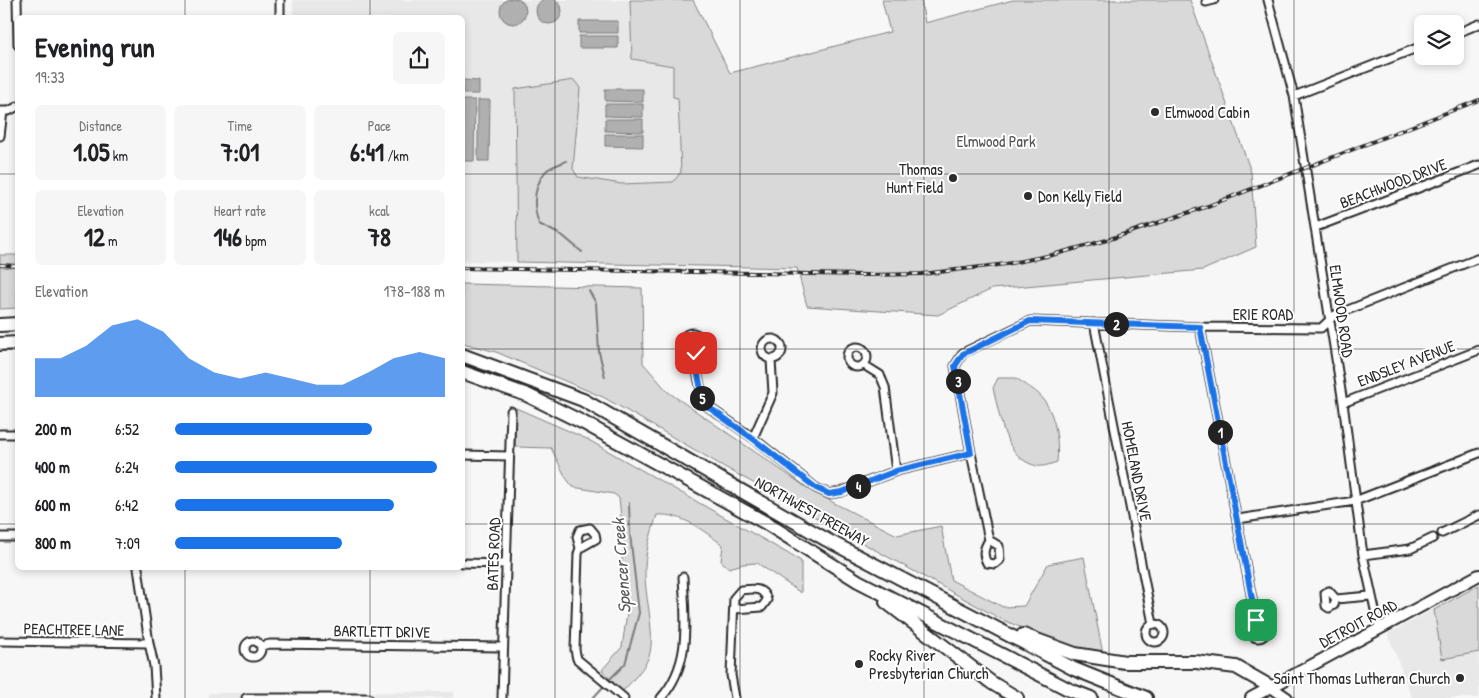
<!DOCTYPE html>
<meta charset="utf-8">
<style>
:root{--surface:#fff;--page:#f6f6f6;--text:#202124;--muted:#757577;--accent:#1a73e8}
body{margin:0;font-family:"Patrick Hand",sans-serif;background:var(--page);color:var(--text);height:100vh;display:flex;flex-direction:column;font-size:19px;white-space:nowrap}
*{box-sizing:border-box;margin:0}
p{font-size:16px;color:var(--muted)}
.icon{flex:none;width:28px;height:28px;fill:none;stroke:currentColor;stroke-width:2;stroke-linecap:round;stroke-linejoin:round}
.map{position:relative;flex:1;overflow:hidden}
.side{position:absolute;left:15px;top:15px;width:450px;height:555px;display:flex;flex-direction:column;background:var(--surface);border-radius:8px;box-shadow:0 2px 8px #0003}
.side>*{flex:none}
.controls{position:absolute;left:1414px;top:15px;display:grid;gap:10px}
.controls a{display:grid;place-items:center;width:50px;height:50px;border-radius:8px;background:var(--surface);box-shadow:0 2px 8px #0003;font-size:25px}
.pin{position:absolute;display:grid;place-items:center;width:42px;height:42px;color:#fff;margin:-21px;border-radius:10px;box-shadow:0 2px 8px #0006}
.km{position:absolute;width:25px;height:25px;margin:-12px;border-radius:50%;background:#222;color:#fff;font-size:14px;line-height:25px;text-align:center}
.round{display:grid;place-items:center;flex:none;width:52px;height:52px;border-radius:8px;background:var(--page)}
.head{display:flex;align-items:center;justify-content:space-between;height:85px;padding:0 20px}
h1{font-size:28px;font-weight:700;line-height:38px}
.metrics{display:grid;grid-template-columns:repeat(3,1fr);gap:8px;height:85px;padding:5px 20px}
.metrics div{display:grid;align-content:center;border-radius:8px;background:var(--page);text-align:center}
.metrics b{font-size:25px;font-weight:700}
.metrics small{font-size:14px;font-weight:400}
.metrics p{font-size:14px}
.chart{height:140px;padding:10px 20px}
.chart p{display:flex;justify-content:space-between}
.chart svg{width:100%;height:90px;margin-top:5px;fill:var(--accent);opacity:.7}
ul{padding:0 20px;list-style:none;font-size:16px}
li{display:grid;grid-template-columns:80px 60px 1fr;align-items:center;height:38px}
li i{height:12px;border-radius:6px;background:var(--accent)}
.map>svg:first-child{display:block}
</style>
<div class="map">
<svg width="1479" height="698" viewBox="0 0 1479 698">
<rect width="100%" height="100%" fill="#f7f7f7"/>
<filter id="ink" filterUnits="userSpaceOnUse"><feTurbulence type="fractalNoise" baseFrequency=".02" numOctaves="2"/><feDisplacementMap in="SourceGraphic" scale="10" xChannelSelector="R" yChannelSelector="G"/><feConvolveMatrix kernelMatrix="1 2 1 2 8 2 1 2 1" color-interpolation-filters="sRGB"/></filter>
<g filter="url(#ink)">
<path fill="#e8e8e8" d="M293,0H630L632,59L673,66V97H678L681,172L673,182L622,184L578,177L573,169L580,88L574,80L515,89L517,262L463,261L462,18H293Z
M1479,585V698H1412L1388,634Z
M454,692L453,698H208V693Z"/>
<path fill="#d9d9d9" stroke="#828282" d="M630,0H693L730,73L890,32L882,0H921L925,23L1013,0H1190L1251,172L1256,247L1203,270L992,289L938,315L807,306L797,268L517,262L515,89L574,80L580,88L573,169L578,177L622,184L673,182L681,172L678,98L673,97V66L632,59Z
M0,255H17V308L0,309Z
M462,284L642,288L643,363L668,392L803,485L836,504L897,535L941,526L951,580L1003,607L1024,606L1048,564L1084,557L1103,654L1057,643L1001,619L735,473L603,397L496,352L463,343Z
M998,378H1016C1024,384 1038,391 1044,400C1056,417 1059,442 1057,462C1051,464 1043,467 1037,466C1004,459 1000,415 993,388Z
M516,408L587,439L801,561V593L757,563L743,564L729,568L721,561L723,545C703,531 683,513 657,515C651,534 644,554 645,575C645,597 656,635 649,656C645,668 632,681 624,690L621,691L602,670L622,647L627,613L620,572L624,545L619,498L614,494L573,487L566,478L551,448L515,447Z
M1479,585V652L1442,659L1434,610Z"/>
<path fill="#b0b0b0" stroke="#7b7b7b" d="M536 11a13 13 0 1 1 26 0a13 13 0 1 1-26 0Z
M500 11a13 13 0 1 1 26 0a13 13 0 1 1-26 0Z
M579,21H618V33H579Z
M579,36H618V48H579Z
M463,80L479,81V94H463Z
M605,89H643V102L605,101Z
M463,100H475L474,161H463Z
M478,100H490L489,161H478Z
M605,104H643V117L605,116Z
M605,119H643V132L605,131Z
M605,134H643V147L605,146Z"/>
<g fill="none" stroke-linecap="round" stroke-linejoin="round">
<path stroke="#7b7b7b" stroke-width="2" d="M566,161C560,164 549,167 545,172C533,188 533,207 539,224L563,236L582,252
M589,291L596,303L599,352L605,377
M610,679L625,664L639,613L630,534L629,503
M593,698L603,687"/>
<defs>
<path id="street" d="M17,0L18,45
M1268,0L1294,96L1343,403L1363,555L1379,628
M1206,2L1214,0
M280,18V0
M1455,34L1479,24
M1294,96L1422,46
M0,111H9L18,106
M0,136L3,111
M1316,227L1479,165
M1094,323L1153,624
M1200,327L1256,620
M682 343a10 10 0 1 1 20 0a10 10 0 1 1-20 0Z
M762 349a10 10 0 1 1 20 0a10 10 0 1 1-20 0Z
M847 357a10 10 0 1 1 20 0a10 10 0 1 1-20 0Z
M693,353L704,404L753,438L816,488L829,494L841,492L896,471L971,453
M864,365L880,375L885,387L896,471
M1343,403L1479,350
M0,434H18
M753,438L773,393L771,360
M462,455L509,456
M1238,519L1355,501L1479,453
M1442,533L1479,515
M0,537H18
M989,540L999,546L1000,560L995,564L987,563C982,554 984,548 989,540L971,453L955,366L963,353L1030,321L1200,327L1321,328L1335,315L1479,258
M580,548L596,539L595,534L590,528L580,530L577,537L580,548L578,554L575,650L577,659L624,698
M1363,555L1410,549L1433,538
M462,563L506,564
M138,568L149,643L154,666L156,698
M1329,591L1336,599L1334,605L1329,608L1326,606L1325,593Z
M1336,599L1370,596
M1249 629a9 9 0 1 1 18 0a9 9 0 1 1-18 0Z
M1146 633a9 9 0 1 1 18 0a9 9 0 1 1-18 0Z
M0,641L149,643
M245 649a8 8 0 1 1 16 0a8 8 0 1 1-16 0Z
M261,646L270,644L503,647
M246,698H368
M502,698L511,411
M661,698C692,663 685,620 683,577
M735,698L731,675L734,598L741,590C752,589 763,586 767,600L762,607L735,609"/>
<path id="secondary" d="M1271,687L1287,698"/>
<path id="primary" d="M1251,698L1479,575"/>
<path id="highway" d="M0,325L18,324
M0,344L18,343
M462,355L583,400L827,540L1074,669L1146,698
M462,372L527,395L584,423L766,523L858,581L1070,690L1091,698
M886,602L992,683L1017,698
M1023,635L1075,654L1125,662H1196L1236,667L1271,687"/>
</defs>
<use href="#street" stroke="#2b2b2b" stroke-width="11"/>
<use href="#secondary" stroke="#2b2b2b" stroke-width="14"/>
<use href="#primary" stroke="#2b2b2b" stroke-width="14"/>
<use href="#highway" stroke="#2b2b2b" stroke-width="16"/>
<use href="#street" stroke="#fff" stroke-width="7"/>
<use href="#secondary" stroke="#fff" stroke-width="10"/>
<use href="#primary" stroke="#fff" stroke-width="10"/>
<use href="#highway" stroke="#fff" stroke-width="12"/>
<defs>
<path id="rail" d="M0,265L18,266
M462,268L865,275L922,274L1006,264L1052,255L1107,240L1208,206L1479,100"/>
</defs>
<use href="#rail" stroke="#2b2b2b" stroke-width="4"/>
<use href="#rail" stroke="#fff" stroke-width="2" stroke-dasharray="5.5" stroke-linecap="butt"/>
</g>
</g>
<g fill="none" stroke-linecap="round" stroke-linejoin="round" filter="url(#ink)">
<defs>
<path id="route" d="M696,353L694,355L704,404L752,438L816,488L829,494L842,492L896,471L971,453L955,366L963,354L1030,321L1200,327L1256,620"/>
</defs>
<use href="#route" stroke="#fff" stroke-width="10"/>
<use href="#route" stroke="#1a73e8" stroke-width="6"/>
</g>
<path fill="none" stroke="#2b2b2b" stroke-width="1" stroke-opacity="0.55" d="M185,0V18M370,0V18M555,0V698M740,0V698M924,0V698M1109,0V698M1294,0V698M0,174H18M462,174H1479M0,349H18M462,349H1479M0,524H18M462,524H1479M185,568V698M370,568V698"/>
<g fill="#2b2b2b" stroke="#fff" stroke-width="2">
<circle cx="1155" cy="112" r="5"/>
<circle cx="953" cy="178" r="5"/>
<circle cx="1028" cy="196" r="5"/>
<circle cx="859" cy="664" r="5"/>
<circle cx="1460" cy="678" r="5"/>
</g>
<g text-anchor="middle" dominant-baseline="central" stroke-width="4" stroke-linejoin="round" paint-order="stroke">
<g font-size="16" fill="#2b2b2b" stroke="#fff" text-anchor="start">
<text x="1165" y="112">Elmwood Cabin</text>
<text x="943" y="169" text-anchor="end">Thomas<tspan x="943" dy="18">Hunt Field</tspan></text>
<text x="1038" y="196">Don Kelly Field</text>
<text x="869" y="655">Rocky River<tspan x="869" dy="18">Presbyterian Church</tspan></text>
<text x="1450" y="678" text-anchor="end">Saint Thomas Lutheran Church</text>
</g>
<g font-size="16" fill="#565656" stroke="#fff">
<text x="996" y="141">Elmwood Park</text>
</g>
<g font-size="16" fill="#2b2b2b" stroke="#fff">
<text transform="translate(1393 183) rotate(-21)">BEACHWOOD DRIVE</text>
<text transform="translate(1342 311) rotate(82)">ELMWOOD ROAD</text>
<text x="1263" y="314">ERIE ROAD</text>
<text transform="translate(1406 363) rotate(-21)">ENDSLEY AVENUE</text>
<text transform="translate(1137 471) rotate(79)">HOMELAND DRIVE</text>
<text transform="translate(812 511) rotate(29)">NORTHWEST FREEWAY</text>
<text transform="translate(493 554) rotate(-88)">BATES ROAD</text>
<text transform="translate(1358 623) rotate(-28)">DETROIT ROAD</text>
<text transform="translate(74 629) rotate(1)">PEACHTREE LANE</text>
<text transform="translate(382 631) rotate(1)">BARTLETT DRIVE</text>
</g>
<g font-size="18" font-style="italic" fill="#5a5a5a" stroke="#fff">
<text transform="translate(621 566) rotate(-94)">Spencer Creek</text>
</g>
</g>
</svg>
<div class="controls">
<a><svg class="icon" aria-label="layers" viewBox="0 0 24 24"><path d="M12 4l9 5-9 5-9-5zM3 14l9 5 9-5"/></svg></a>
</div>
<div class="pin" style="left:1256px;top:620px;background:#1e9e55"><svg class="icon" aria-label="arrive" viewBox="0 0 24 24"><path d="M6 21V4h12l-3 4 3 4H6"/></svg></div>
<div class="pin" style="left:696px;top:353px;background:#d93025"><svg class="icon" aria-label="check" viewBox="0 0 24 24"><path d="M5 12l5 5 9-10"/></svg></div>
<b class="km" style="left:1220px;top:432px">1</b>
<b class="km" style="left:1116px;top:324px">2</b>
<b class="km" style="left:958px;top:381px">3</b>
<b class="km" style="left:858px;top:486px">4</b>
<b class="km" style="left:702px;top:398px">5</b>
<section class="side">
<div class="head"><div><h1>Evening run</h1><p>19:33</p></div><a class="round"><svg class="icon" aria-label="share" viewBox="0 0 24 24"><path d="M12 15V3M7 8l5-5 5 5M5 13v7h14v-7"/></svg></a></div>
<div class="metrics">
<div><p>Distance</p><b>1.05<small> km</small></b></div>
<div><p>Time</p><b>7:01</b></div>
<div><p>Pace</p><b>6:41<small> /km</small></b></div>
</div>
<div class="metrics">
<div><p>Elevation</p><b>12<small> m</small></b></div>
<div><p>Heart rate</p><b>146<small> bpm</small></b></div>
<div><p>kcal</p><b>78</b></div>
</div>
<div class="chart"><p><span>Elevation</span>178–188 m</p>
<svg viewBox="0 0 160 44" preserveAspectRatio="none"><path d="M0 44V25L10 25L20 19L30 9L40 6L50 12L60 25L70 32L80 35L90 32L100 35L110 38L120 38L130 32L140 25L150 22L160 25V44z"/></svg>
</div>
<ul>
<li><b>200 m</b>6:52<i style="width:73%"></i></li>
<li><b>400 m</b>6:24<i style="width:97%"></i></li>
<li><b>600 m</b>6:42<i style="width:81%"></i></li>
<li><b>800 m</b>7:09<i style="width:62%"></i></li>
</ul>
</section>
</div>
